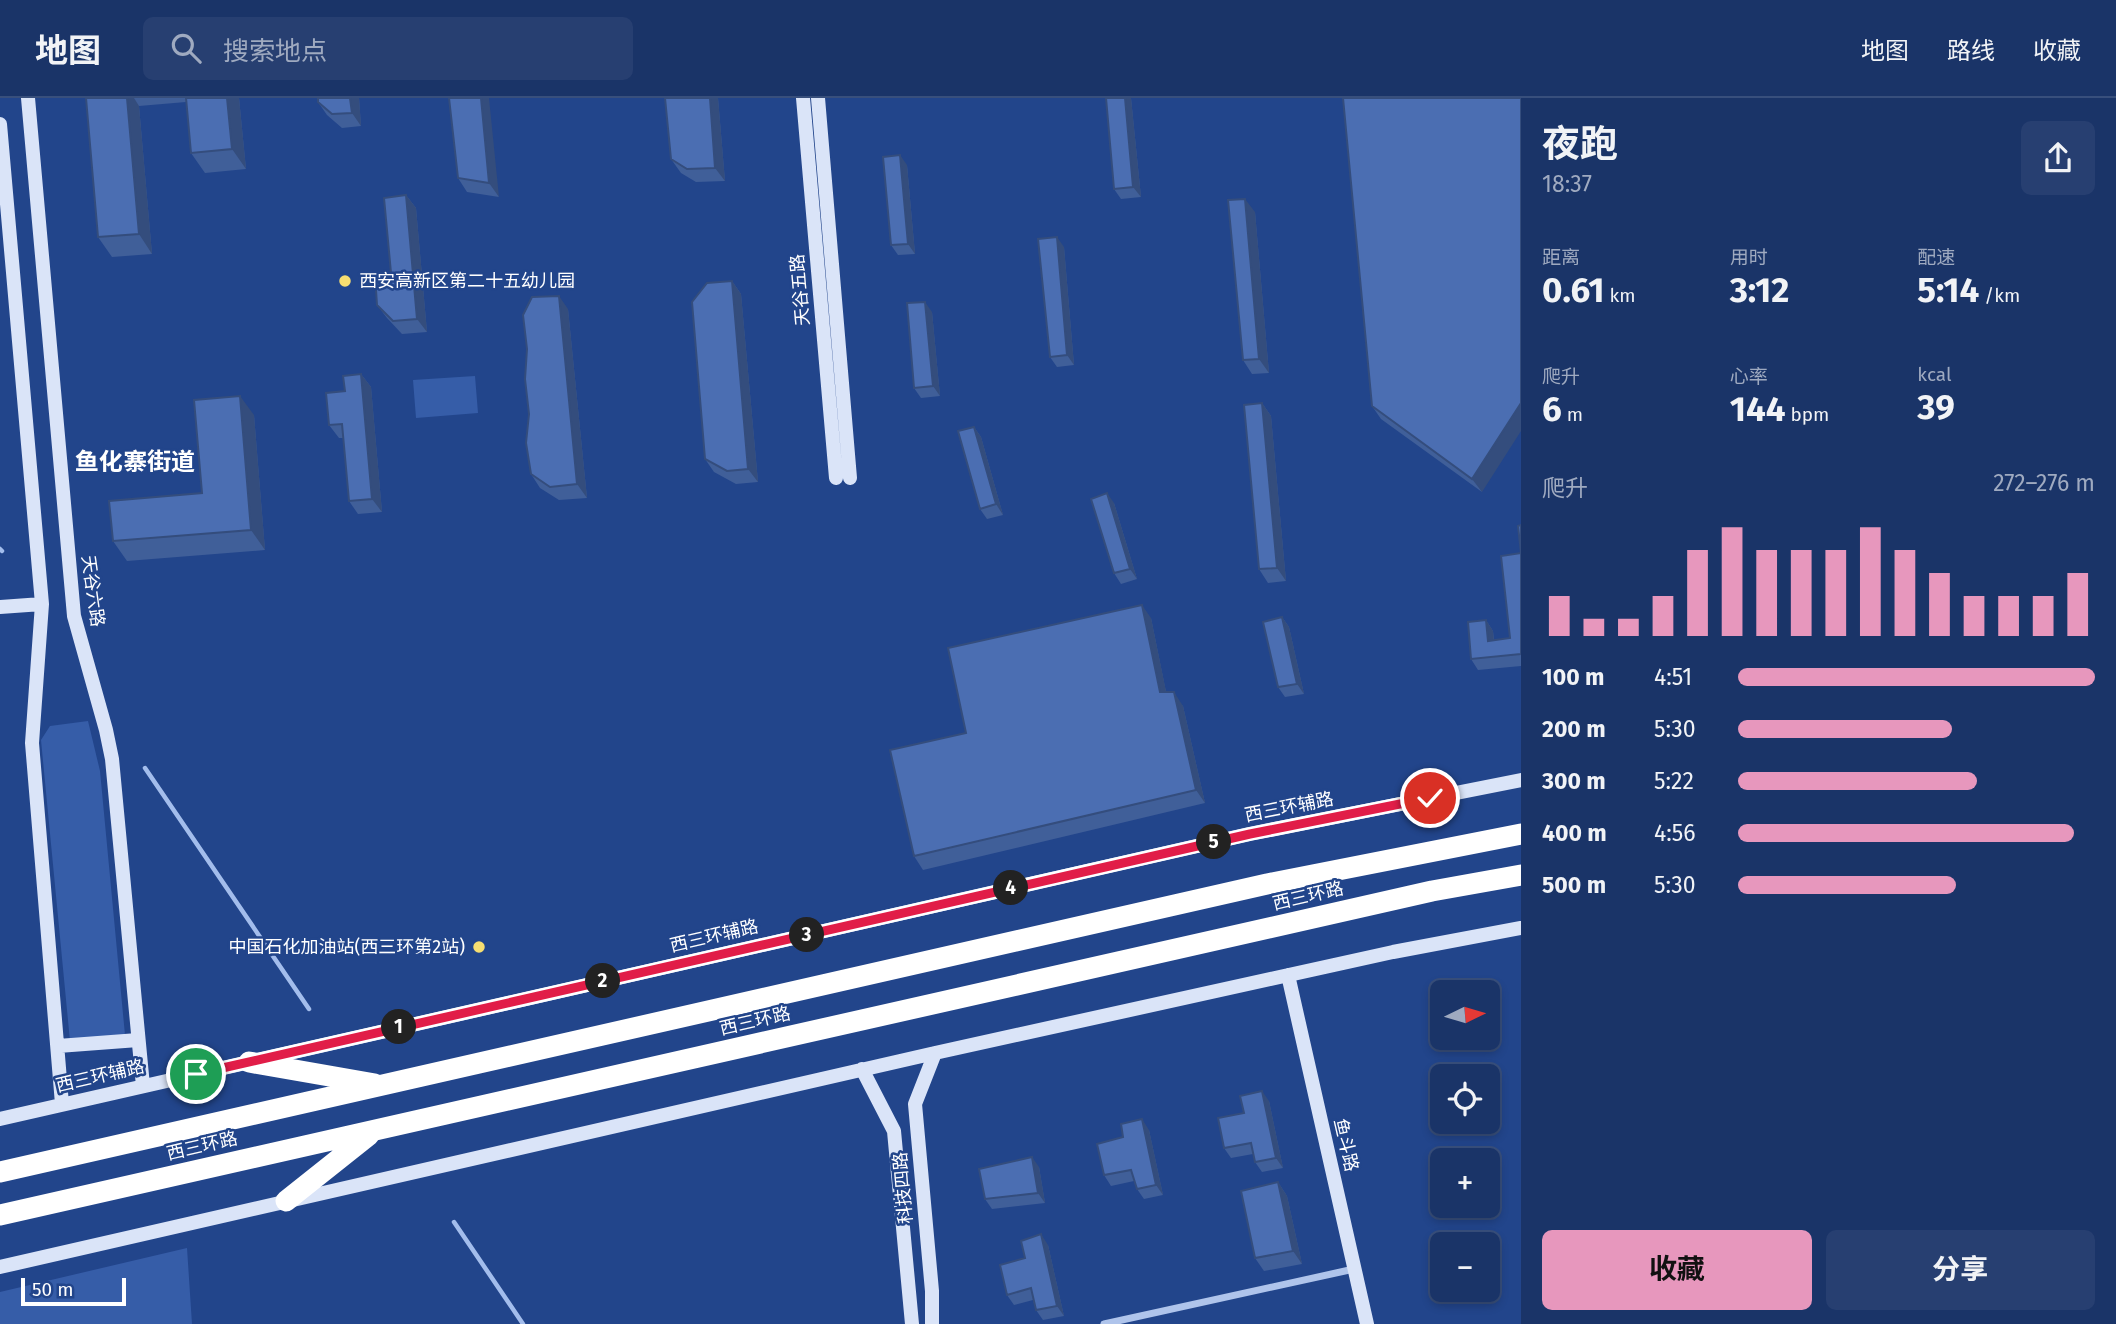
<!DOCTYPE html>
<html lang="zh">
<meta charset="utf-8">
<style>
:root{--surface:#1a3468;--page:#273f71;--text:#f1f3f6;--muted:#9faac0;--line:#384f7c;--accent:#e797bd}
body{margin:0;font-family:"Fira Sans","Noto Sans SC",sans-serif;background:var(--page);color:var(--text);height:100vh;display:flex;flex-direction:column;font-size:26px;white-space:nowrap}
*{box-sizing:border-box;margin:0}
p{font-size:23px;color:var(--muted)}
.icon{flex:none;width:38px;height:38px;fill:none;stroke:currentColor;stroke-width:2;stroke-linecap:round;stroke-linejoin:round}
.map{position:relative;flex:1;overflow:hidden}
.drawer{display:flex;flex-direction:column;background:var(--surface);width:595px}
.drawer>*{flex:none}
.needle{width:46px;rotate:85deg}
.buttons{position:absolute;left:1430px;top:882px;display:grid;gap:14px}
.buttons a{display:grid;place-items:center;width:70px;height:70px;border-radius:10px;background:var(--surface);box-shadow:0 4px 10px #0003,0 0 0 2px var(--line);font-size:35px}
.scale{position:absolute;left:21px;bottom:18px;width:105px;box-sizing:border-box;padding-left:7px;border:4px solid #fff;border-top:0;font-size:19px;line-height:24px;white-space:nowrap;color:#fff;-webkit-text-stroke:5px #22458b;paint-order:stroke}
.pin{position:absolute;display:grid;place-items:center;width:60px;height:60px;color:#fff;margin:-30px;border:4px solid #fff;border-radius:50%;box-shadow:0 2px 7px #0007}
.km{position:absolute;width:35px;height:35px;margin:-18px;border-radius:50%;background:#222;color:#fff;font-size:19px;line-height:35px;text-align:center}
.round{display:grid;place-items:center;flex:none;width:74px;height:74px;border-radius:10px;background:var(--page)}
.summary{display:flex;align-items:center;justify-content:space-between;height:119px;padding:0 21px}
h1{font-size:38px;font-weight:700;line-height:52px}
.metrics{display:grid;grid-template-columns:repeat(3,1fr);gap:10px;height:119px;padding:7px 21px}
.metrics div{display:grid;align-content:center}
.metrics b{font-size:35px;font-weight:700}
.metrics small{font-size:19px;font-weight:400}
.metrics p{font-size:19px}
.chart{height:196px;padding:14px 21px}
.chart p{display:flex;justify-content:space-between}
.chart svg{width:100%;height:126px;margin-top:7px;stroke:var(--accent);stroke-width:6}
.button{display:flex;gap:14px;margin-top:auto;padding:14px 21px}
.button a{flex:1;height:80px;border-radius:10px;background:var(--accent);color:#111;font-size:28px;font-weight:700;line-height:80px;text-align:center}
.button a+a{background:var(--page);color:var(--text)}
ul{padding:0 21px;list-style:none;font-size:23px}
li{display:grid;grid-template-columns:112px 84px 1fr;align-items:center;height:52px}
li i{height:18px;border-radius:9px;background:var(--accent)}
header{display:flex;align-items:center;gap:42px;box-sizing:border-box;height:98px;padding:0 35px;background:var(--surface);border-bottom:2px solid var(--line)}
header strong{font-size:33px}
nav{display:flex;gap:38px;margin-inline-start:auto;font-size:24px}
.search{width:490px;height:63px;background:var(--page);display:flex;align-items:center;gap:18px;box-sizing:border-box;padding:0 24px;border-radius:10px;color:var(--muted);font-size:26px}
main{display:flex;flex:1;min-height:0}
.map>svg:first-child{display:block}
</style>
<header>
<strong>地图</strong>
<div class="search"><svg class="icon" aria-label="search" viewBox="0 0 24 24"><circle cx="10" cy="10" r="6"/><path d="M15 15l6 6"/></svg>搜索地点</div>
<nav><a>地图</a><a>路线</a><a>收藏</a></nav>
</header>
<main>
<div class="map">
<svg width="1521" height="1226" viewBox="0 0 1521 1226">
<rect width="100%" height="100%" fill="#22458b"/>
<path fill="#365da8" d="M475,278L478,315L416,320L413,282Z
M88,623L100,673L125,937L70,943L41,642L50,628Z
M187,1150L192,1226H0V1194Z"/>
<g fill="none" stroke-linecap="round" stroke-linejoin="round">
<path stroke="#a3bdec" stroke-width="4.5" d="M0,451L2,453
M145,670L309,911
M454,1124L523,1226"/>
<path stroke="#afc4eb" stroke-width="7" d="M1104,1226L1354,1171"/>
<path stroke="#dae4f8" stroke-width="14" d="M28,0L74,518L106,632L112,661L143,988
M803,0L836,380
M818,0L850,380
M0,26L42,506L32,645L62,1006
M0,509L42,506
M1288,877L1367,1226
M58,948L138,942
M862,971L894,1033L912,1226
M0,1021L1249,736L1521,682
M0,1169L935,955L1393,854L1521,830
M932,1226V1193L915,1006L935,955"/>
<path stroke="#fff" stroke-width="21" d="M249,964L375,986
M0,1074L1267,786L1521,736
M286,1103L369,1037
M0,1117L1432,793L1521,777"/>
</g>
<path fill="#405f99" d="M86,0H239L246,71L205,75L191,55L186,4L139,8L152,156L112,159L98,139Z
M318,0H359L361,28L342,30L327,17L318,4Z
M449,0L499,99L467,94L458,80Z
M665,0H718L725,83L696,84L681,75L671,61Z
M1106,0H1131L1141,99L1121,101L1114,91Z
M1343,0L1482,394L1381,321L1372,308Z
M907,67L915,156L898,157L891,147Z
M406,97L416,110L427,234L402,236L387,220L377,207L391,175Z
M1255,114L1269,275L1252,276L1243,262Z
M1064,149L1074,267L1057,269L1050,259Z
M732,183L741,196L758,384L736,386L714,374L705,361Z
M568,211L587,400L559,402L540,390L531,376Z
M932,214L940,298L921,300L914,290Z
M361,276L371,289L382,414L358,416L349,403L343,340H339L329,327L345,293Z
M1262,305L1271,318L1286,483L1268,485L1259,471Z
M254,317L265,452L127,463L113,443L202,395Z
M974,329L981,339L1003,417L987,421L980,411Z
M1114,405L1137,481L1121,486L1114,475Z
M1521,427V568L1478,572L1471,561L1486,522L1493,533L1494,542L1510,540L1521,455Z
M1282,519L1289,529L1304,596L1285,599L1278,589Z
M1151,520L1166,594L1183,608L1205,705L923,772L914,758L966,635Z
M1269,1003L1283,1070L1262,1074L1255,1064L1253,1056L1231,1060L1224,1050L1244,1015Z
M1149,1032L1163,1097L1144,1101L1137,1091L1134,1083L1111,1088L1104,1077L1123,1039Z
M1039,1069L1045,1105L992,1111L985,1101Z
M1278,1084L1287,1098L1302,1166L1264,1173L1255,1160Z
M1048,1147L1064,1218L1043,1222L1036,1212L1033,1202L1014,1207L1007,1197L1025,1160Z"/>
<path fill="#344d7d" d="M127,0H134L139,8L152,156L139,136Z
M227,0H239L246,71L232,51Z
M350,0H359L361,28L352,15Z
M481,0H489L499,99L489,85Z
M710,0H718L725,83L715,70Z
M1125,0H1131L1141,99L1133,89Z
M900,57L907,67L915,156L908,146Z
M406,97L416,110L427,234L417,221Z
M1245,101L1255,114L1269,275L1259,261Z
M1057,139L1064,149L1074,267L1067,257Z
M732,183L741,196L758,384L748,371Z
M559,198L568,211L587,400L577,386Z
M925,204L932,214L940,298L933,288Z
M361,276L371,289L382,414L372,401Z
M240,298L254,317L265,452L251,432Z
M1262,305L1271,318L1286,483L1277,470Z
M1521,305V333L1482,394L1472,381Z
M974,329L981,339L1003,417L996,406Z
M1107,395L1114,405L1137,481L1130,471Z
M1142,507L1151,520L1169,608L1160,594Z
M1282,519L1289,529L1304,596L1297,586Z
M1486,522L1493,533L1495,554L1488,543Z
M1174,594L1183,608L1205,705L1196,692Z
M1262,993L1269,1003L1283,1070L1276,1060Z
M1142,1021L1149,1032L1163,1097L1156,1087Z
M1032,1059L1039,1069L1045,1105L1038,1095Z
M1278,1084L1287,1098L1302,1166L1293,1153Z
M1041,1136L1048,1147L1064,1218L1057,1208Z"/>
<path fill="#4b6eb2" stroke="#344d7d" stroke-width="2" d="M86,0H127L139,136L98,139Z
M186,0H227L232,51L191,55Z
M318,0H350L352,15L332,16L318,4Z
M449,0H481L489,85L458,80Z
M665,0H710L715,70L687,71L671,61Z
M1106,0H1125L1133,89L1114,91Z
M1343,0H1521V305L1472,381L1372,308Z
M900,57L908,146L891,147L883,59Z
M406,97L417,221L393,223L377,207L375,177L391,175L384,100Z
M1245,101L1259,261L1243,262L1228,102Z
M1057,139L1067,257L1050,259L1038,141Z
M732,183L748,371L727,373L705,361L692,204L707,185Z
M559,198L577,386L550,389L531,376L526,345L529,316L525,281L527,251L523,217L532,199Z
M925,204L933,288L914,290L907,205Z
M361,276L372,401L349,403L342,326L329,327L326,295L345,293L343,278Z
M240,298L251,432L113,443L109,403L202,395L194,302Z
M1262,305L1277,470L1259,471L1244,307Z
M974,329L996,406L980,411L958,333Z
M1107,395L1130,471L1114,475L1091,401Z
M1521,427V556L1471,561L1468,524L1486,522L1488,543L1510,540L1501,458L1521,455L1518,428Z
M1142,507L1160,594H1174L1196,692L914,758L890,652L966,635L948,550Z
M1282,519L1297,586L1278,589L1263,524Z
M1262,993L1276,1060L1255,1064L1251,1045L1224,1050L1218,1020L1244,1015L1240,998Z
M1142,1021L1156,1087L1137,1091L1131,1072L1104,1077L1097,1046L1123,1039L1121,1026Z
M1032,1059L1038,1095L985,1101L979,1071Z
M1278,1084L1293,1153L1255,1160L1241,1093Z
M1041,1136L1057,1208L1036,1212L1031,1190L1007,1197L1000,1167L1025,1160L1021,1143Z"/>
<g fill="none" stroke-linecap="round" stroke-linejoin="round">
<defs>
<path id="route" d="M196,976L1250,736L1430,700"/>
</defs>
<use href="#route" stroke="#fff" stroke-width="14"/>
<use href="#route" stroke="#e11d48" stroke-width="9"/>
</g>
<g fill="#f7de71" stroke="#22458b" stroke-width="2.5">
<circle cx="345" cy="183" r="7"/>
<circle cx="479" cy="849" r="7"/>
</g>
<g text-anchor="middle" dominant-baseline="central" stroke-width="5" stroke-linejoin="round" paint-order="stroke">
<g font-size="18" fill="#fff" stroke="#22458b" text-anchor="start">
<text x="359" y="183">西安高新区第二十五幼儿园</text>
<text x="465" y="849" text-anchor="end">中国石化加油站(西三环第2站)</text>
</g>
<g font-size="18" fill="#fff" stroke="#22458b">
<text transform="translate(800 192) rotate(-95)">天谷五路</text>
<text transform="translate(93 493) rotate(82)">天谷六路</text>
<text transform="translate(1289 709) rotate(-11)">西三环辅路</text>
<text transform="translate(1308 798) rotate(-13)">西三环路</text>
<text transform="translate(714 838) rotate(-13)">西三环辅路</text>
<text transform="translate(755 923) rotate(-13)">西三环路</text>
<text transform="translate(100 978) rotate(-13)">西三环辅路</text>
<text transform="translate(1346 1047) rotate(77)">鱼斗路</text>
<text transform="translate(202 1048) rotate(-13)">西三环路</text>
<text transform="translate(903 1090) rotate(-95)">科技四路</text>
</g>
<g font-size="24" font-weight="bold" fill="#fff" stroke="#22458b">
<text x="135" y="364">鱼化寨街道</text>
</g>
</g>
</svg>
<div class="buttons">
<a><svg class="needle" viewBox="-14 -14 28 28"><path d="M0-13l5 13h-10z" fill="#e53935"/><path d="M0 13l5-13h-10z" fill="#9faac0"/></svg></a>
<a><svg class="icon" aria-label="locate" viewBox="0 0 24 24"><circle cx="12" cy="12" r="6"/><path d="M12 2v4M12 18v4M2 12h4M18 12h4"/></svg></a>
<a>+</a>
<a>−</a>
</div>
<div class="scale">50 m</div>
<div class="pin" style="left:196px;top:976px;background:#1e9e55"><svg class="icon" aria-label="arrive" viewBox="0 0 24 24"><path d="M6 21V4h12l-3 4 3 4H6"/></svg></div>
<div class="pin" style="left:1430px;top:700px;background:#d93025"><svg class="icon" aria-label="check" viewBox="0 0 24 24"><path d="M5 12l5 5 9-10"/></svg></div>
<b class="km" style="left:399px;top:929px">1</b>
<b class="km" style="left:603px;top:883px">2</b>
<b class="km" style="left:807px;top:837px">3</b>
<b class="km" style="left:1011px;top:790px">4</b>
<b class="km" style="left:1214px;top:744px">5</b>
</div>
<section class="drawer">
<div class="summary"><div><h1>夜跑</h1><p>18:37</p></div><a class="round"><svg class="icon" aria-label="share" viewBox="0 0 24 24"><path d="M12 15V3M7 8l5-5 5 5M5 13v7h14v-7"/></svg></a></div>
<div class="metrics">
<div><p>距离</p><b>0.61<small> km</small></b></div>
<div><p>用时</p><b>3:12</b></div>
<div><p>配速</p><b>5:14<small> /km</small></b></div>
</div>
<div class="metrics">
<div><p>爬升</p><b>6<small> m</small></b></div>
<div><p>心率</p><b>144<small> bpm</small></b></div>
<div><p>kcal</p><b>39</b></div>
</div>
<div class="chart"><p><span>爬升</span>272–276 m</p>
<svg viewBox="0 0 160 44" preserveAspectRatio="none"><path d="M5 44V30M15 44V38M25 44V38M35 44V30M45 44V14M55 44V6M65 44V14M75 44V14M85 44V14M95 44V6M105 44V14M115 44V22M125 44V30M135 44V30M145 44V30M155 44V22"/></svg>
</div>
<ul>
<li><b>100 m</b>4:51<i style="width:100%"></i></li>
<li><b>200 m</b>5:30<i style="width:60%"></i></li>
<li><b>300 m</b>5:22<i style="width:67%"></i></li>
<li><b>400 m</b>4:56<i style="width:94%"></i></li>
<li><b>500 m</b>5:30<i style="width:61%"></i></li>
</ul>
<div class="button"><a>收藏</a><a>分享</a></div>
</section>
</main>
